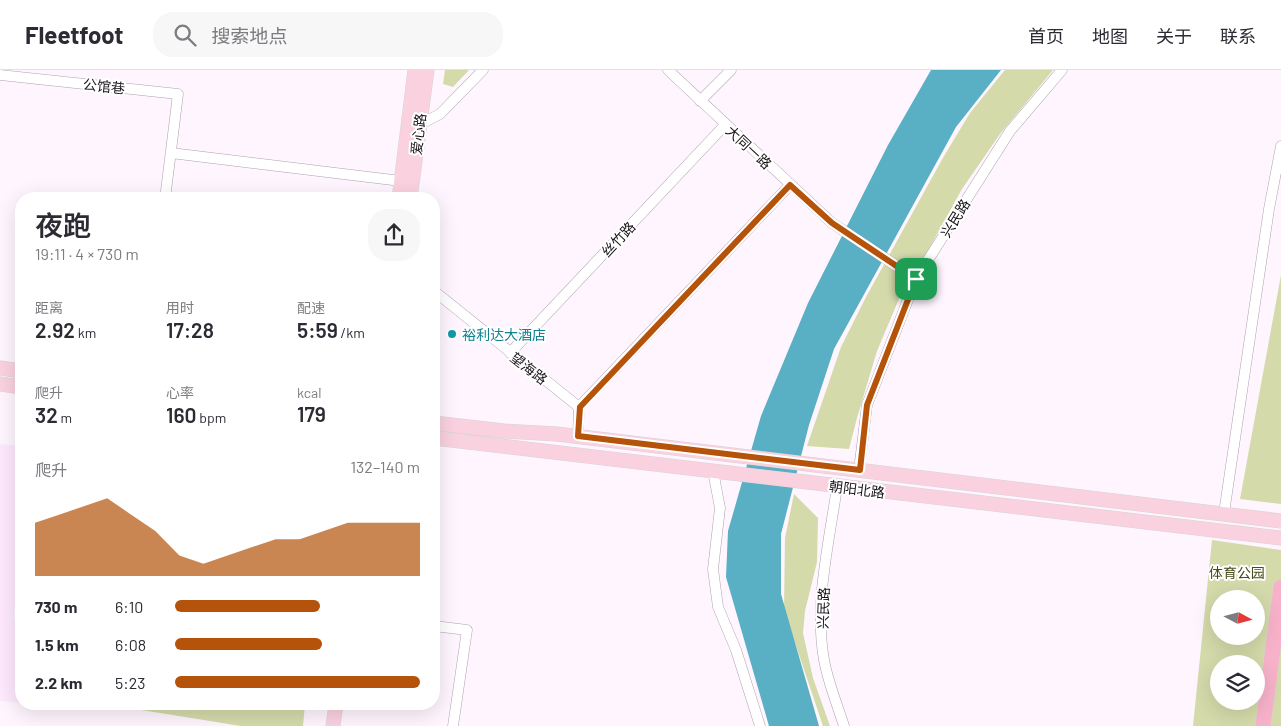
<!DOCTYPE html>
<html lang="zh">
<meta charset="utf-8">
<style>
:root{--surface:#fff;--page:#f7f7f7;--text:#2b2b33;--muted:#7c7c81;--line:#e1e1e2;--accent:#b45309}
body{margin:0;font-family:Barlow,"Noto Sans SC",sans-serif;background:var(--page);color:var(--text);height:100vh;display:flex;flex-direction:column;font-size:19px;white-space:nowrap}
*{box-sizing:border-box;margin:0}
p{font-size:16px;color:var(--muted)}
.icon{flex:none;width:28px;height:28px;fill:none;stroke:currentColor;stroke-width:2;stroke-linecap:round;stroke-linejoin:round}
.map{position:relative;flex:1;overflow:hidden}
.side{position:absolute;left:15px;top:122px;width:425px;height:518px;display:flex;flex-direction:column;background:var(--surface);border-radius:20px;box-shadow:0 5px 20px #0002}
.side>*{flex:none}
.needle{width:32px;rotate:97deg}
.tools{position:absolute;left:1210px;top:520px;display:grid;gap:10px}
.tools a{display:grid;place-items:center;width:55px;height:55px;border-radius:50%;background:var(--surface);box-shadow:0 5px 20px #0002;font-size:25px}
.pin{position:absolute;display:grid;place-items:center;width:42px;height:42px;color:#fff;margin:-21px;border-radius:10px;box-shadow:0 2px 8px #0006}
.round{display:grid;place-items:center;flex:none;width:52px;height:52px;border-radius:20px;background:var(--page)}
.head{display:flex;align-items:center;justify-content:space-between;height:85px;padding:0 20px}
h1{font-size:28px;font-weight:600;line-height:38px}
.metrics{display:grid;grid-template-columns:repeat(3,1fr);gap:8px;height:85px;padding:5px 20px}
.metrics div{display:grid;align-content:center}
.metrics b{font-size:21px;font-weight:600}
.metrics small{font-size:14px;font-weight:400}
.metrics p{font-size:14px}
.chart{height:140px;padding:10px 20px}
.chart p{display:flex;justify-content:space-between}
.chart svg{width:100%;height:90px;margin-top:5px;fill:var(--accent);opacity:.7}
ul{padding:0 20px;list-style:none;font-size:16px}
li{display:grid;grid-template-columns:80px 60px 1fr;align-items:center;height:38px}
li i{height:12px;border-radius:6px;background:var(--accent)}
header{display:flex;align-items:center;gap:30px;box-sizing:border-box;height:70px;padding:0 25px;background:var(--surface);border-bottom:1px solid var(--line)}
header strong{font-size:24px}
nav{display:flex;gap:28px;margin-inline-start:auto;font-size:18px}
.search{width:350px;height:45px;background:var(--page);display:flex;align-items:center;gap:12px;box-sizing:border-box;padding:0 18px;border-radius:20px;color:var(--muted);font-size:19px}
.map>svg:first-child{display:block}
</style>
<header>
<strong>Fleetfoot</strong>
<div class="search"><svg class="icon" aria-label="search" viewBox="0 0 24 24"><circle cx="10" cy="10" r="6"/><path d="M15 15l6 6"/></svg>搜索地点</div>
<nav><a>首页</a><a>地图</a><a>关于</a><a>联系</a></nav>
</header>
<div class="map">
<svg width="1281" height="656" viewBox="0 0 1281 656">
<rect width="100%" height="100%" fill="#fef5fe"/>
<path fill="#fde8fd" d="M0,374L21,376V458L14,548L21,563V633L0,631Z"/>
<path fill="#d4daaa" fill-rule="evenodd" d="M445,0H469L453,17L443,14Z
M1005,0H1053L1000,64L962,119L926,184L904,217L877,281L857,348L849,379L807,376L841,277L866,227L944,86L970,43Z
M1281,205V434L1240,429Z
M794,424L818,448L817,492L805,541L803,563L813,608L830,656H823L784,540L785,468Z
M1212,470L1281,480V656H1193ZM1219,529H1256V566H1219ZM1219,594H1256V631H1219Z
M104,634H305L303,656H241Z"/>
<path fill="#59afc4" d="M931,0H1001L956,57L834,279L809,355L781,464V524L819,656H769L726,507L728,461L761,346L808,233L888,75Z"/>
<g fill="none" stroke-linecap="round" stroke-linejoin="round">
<defs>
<path id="minor" d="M668,0L832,153L916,209
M0,5L178,24L165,129
M700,31L731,0
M419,55L440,44L483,0
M171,83L401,111
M434,221L579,337L578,366
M510,283L725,55
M579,337L790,115
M859,400L867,335L916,209L1010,61L1062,0
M713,401L720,438L713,499L718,537L736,580L760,656
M837,417C829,473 814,533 824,590C828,612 837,634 844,656
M1224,443L1269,139L1281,76
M434,556L467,560L453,656"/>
<path id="major" d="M399,129L415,0
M410,129L427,0
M0,298L21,301
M0,314L21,317
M434,353L504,361L557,364L1281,451
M434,368L1281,468
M333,656L336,634"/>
<path id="highway" d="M1263,656L1281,517"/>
</defs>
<use href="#minor" stroke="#aea1af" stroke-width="11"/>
<use href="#major" stroke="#d6d5d6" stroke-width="15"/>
<use href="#highway" stroke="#d6d5d6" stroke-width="16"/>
<use href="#minor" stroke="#fff" stroke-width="10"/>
<use href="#major" stroke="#fad1df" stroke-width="14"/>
<use href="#highway" stroke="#f7b2c9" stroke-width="15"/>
</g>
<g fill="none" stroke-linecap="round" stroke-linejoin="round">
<defs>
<path id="route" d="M790,115L832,153L916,209L867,335L860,400L578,366L580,337Z"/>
</defs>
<use href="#route" stroke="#fff" stroke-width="10"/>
<use href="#route" stroke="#b45309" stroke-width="6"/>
</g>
<circle fill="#0f9aa8" stroke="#fff" stroke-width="2" cx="452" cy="264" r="5"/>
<g text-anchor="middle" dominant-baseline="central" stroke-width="4" stroke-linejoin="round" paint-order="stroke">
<g font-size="14" fill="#191419" stroke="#fff">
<text transform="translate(104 16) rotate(6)">公馆巷</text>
<text transform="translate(418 64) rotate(-83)">爱心路</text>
<text transform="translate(749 77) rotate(43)">大同一路</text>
<text transform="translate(955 148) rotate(-58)">兴民路</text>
<text transform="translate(618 169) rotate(-47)">丝竹路</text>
<text transform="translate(529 298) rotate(38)">望海路</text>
<text transform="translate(857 419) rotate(7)">朝阳北路</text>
<text transform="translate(823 538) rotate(-88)">兴民路</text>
</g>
<g font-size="14" fill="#0d838f" stroke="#fff" text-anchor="start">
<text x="462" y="264">裕利达大酒店</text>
</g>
<g font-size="14" fill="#494c1b" stroke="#fff">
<text x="1237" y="502">体育公园</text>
</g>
</g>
</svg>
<div class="tools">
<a><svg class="needle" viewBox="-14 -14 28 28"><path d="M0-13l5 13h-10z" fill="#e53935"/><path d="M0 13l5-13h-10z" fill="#7c7c81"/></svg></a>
<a><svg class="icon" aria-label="layers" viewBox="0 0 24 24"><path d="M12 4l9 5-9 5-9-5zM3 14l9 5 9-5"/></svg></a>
</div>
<div class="pin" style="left:916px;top:209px;background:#1e9e55"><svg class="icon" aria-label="arrive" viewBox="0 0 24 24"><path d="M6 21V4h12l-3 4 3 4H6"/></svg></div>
<section class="side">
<div class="head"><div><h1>夜跑</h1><p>19:11 · 4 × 730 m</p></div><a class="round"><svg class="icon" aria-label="share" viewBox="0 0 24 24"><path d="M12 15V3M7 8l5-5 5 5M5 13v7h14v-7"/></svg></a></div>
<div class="metrics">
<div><p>距离</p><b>2.92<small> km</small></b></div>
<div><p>用时</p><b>17:28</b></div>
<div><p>配速</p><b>5:59<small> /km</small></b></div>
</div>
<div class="metrics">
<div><p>爬升</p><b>32<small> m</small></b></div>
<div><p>心率</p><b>160<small> bpm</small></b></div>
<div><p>kcal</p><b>179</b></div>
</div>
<div class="chart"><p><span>爬升</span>132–140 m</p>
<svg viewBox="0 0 160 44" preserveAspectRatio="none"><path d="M0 44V18L10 14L20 10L30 6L40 14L50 22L60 34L70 38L80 34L90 30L100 26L110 26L120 22L130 18L140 18L150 18L160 18V44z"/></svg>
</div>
<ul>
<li><b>730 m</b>6:10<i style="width:59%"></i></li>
<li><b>1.5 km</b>6:08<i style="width:60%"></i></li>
<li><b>2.2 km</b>5:23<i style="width:100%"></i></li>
</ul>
</section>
</div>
